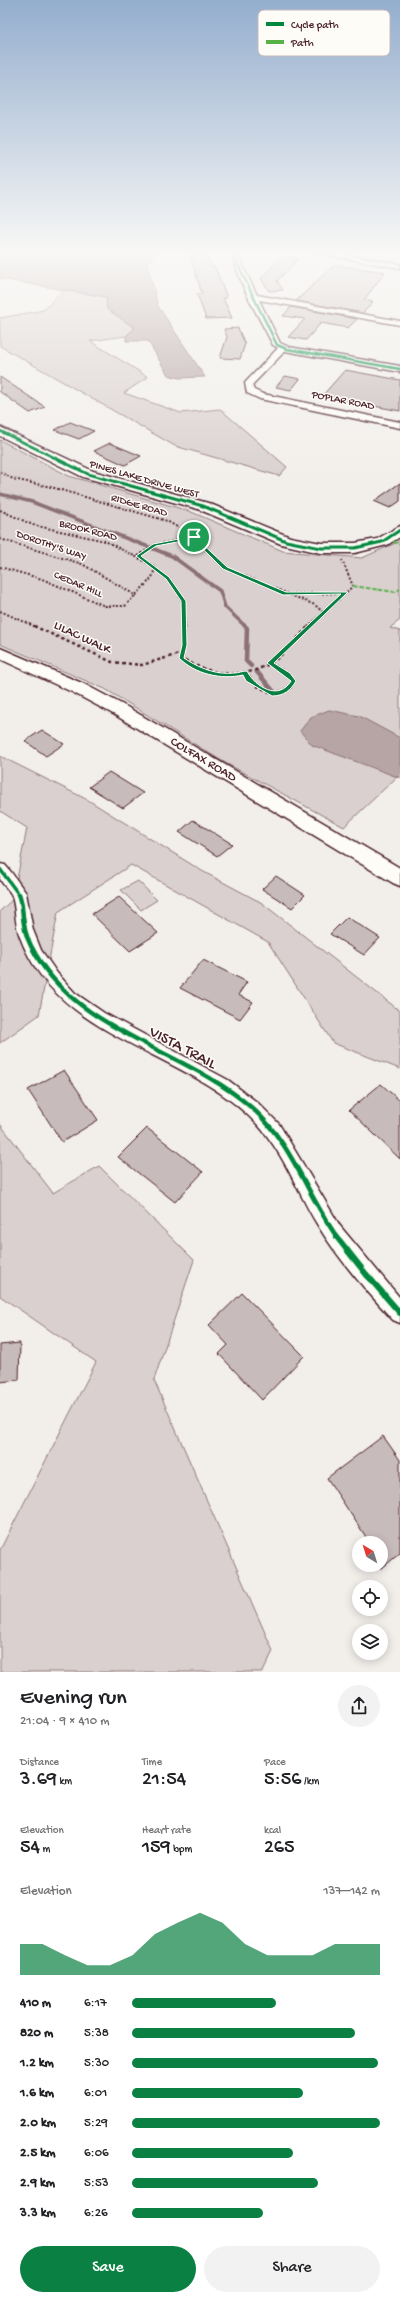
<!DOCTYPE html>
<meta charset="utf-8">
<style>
:root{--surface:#fff;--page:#f2f2f2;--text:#202124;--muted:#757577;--accent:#0b8043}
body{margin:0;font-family:"Gochi Hand",sans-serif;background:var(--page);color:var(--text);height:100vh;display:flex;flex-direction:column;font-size:15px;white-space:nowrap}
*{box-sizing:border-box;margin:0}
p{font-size:13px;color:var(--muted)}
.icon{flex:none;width:22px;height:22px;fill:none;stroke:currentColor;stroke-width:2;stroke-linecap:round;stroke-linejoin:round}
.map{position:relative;height:1672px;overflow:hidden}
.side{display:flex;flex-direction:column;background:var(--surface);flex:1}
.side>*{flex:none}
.needle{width:26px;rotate:322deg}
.buttons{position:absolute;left:352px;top:1536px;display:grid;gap:8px}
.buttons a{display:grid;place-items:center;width:36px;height:36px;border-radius:50%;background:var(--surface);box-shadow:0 2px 10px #0003;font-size:20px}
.pin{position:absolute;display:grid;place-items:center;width:34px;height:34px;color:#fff;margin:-17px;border:2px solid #fff;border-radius:50%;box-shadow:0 1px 4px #0007}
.round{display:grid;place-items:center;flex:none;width:42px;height:42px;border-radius:21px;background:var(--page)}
.summary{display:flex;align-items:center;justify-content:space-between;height:68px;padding:0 20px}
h1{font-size:22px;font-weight:600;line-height:30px}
.figures{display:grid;grid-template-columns:repeat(3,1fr);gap:6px;height:68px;padding:4px 20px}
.figures div{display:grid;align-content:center}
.figures b{font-size:20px;font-weight:600}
.figures small{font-size:11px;font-weight:400}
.figures p{font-size:11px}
.chart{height:112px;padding:8px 20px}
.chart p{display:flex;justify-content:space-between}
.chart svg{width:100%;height:72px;margin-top:4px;fill:var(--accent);opacity:.7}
.action{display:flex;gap:8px;margin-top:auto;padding:8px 20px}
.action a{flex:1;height:46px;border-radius:24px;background:var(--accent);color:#fff;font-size:16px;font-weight:600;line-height:46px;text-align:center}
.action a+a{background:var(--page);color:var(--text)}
ul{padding:0 20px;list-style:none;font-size:13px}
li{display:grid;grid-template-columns:64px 48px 1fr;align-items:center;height:30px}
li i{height:10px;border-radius:5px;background:var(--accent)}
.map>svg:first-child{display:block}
</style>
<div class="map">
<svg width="400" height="1672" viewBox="0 0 400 1672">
<rect width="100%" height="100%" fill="#f2efeb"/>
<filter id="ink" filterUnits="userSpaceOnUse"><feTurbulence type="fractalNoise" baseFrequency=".025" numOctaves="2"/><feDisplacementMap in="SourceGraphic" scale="8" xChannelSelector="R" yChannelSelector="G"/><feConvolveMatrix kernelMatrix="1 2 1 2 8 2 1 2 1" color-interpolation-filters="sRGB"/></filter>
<g filter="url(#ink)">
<path fill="#d9d0cf" stroke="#92787d" d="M63,290L106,297L107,309L135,328L126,336L90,341L148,377L124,393L181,413L220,409L287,467L279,476L175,446L0,346V318L44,310Z
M0,440L69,476L189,511L283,551L362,558L400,541V620L390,628L400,631V774L344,827L222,761L105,689L0,644Z
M0,756L88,800L202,871L262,903L400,1011V1069L333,1043L268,942L131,865L58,912L39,1015L0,1043V911L13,899L27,828L0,811Z
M138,881L157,900L141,910L121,890Z
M0,1124L53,1193L99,1166L194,1260L154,1380L273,1651L263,1672H0V1550L96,1362L0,1296Z"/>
<path fill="#b7a5a6" stroke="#8b6f75" d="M0,252H157L147,263L158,306L205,377L179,378L168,375L148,341H126V336L135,328L107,309L106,297L0,279Z
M329,710L359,716L400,738V778L312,745L300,731L311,717Z"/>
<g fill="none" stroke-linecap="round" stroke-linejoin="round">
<path stroke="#8b6f75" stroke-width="3.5" d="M0,494L32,502L172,556L220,591L225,607L246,627"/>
<path stroke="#8b6f75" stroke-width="4.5" d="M245,626L247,628L246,661L251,666
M257,672L275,693"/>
</g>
<path fill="#c8bbbb" stroke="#4a1f2b" d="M189,252H205L212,267H215L227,298H223L232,318L206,319L197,294H202Z
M282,256L298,259L277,281L283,290L269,291L261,278Z
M334,265L385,272L364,300L373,302L363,313L296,301Z
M291,307L357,319L348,328L321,323L306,340L288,337L305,319L283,316Z
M238,328L245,344L240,359L220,358L227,337L224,329Z
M345,370L400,380V411L322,396Z
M285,376L300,379L291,390L276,387Z
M0,377L45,407L30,413L0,392Z
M70,422L94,431L79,439L55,430Z
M110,443L141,456L125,465L94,451Z
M400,483V501L390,508L374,501Z
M42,730L64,744L46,756L25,741Z
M109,772L143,793L123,808L89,787Z
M193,820L232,844L217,856L179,832Z
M276,876L305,895L292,908L262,889Z
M119,897L158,933L130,951L92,914Z
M347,917L380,938L364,955L330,934Z
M203,960L247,982L238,995L253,1002L240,1019L180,988Z
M64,1070L98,1120L62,1142L28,1090Z
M381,1084L400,1101V1159L349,1110Z
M147,1128L203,1172L175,1202L118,1157Z
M242,1293L304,1356L262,1400L219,1354L228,1345L209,1325Z
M20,1343L19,1380L0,1382V1345Z
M383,1436L400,1460V1553L381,1569V1543H370L327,1478Z"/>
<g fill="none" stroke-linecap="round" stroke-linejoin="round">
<defs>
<path id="street" d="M232,252H239L242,265L257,295L400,321V325L259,300L280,343L289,347L400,366V372L285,351L252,385L254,390L263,394L400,422V428L260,399L247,393L245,383L278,348L273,345C258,315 239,285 232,252Z
M309,252H328L400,264V268Z
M0,864L5,865L11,872L26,893L33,930L41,950L57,973L75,993L104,1013L228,1080L258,1103L279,1124L340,1226L400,1298V1323L393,1320C366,1290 338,1259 317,1224C297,1191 284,1153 257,1124C187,1049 59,1042 20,937C15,925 16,913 13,900C12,891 4,887 0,879C0,875 0,868 0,864Z"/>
<path id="secondary" d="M0,427L93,471L208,503L290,537L321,543H355L377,539L400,526V537L387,545L355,553H321L281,544L198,509L83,477L0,436Z
M0,648L84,684L127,707L400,868V886L393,883L115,715L72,692L0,659Z"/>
</defs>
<use href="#street" stroke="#4a1f2b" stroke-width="3"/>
<use href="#secondary" stroke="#4a1f2b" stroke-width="3"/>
<path stroke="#4a1f2b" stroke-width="2" stroke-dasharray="2 2" stroke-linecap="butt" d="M0,472L13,479L51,487L167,521L194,537L225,568L315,605L324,613
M0,510L33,525L105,541L150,564L171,582L178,591L184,606L185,627
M0,539L82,564L137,596
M138,556L154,545L194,537
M0,567L42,579L105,606H125L152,578L155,568
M286,594L345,593
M0,611L36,627
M308,627L353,586L342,560"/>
<path stroke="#4a1f2b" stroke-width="2.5" stroke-dasharray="3 3" stroke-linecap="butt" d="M34,626L112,662L142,665L182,653
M185,626L182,658C209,675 240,680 269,664C284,655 297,638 309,626
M245,672L257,686L274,694L290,688L294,681L289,675L270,663"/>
<use href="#street" fill="#fdfcf7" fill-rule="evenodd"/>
<use href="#secondary" fill="#fdfcf7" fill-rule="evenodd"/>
<path stroke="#57b146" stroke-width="2" stroke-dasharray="4.5 2" stroke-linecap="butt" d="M393,541L400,545
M353,586L395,592L400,589"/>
<defs>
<path id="cycleway-far4" d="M235,252L238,265L277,345L287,349L400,369"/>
<path id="cycleway-far3" d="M0,431L88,474L203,506L286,541L321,548H355L382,542L400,530"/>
<path id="cycleway-far2" d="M0,869L19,895"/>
<path id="cycleway-far1" d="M19,894C23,903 22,914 24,924C25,935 30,945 36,955C82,1034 186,1050 252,1108C292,1143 307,1195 337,1237"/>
<path id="cycleway" d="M336,1236L366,1274L400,1313"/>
</defs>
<use href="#cycleway-far4" stroke="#fdfcf7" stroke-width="4"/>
<use href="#cycleway-far3" stroke="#fdfcf7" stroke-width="5"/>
<use href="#cycleway-far2" stroke="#fdfcf7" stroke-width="6"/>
<use href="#cycleway-far1" stroke="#fdfcf7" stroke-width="7"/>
<use href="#cycleway" stroke="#fdfcf7" stroke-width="8"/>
<use href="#cycleway-far4" stroke="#00873e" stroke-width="2.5"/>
<use href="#cycleway-far3" stroke="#00873e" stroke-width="3"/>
<use href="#cycleway-far2" stroke="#00873e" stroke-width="3.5"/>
<use href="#cycleway-far1" stroke="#00873e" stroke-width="4.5"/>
<use href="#cycleway" stroke="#00873e" stroke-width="6"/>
</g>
</g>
<linearGradient id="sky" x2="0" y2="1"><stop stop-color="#94aece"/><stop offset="0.52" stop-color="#f9f8f6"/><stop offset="1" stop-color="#f9f8f6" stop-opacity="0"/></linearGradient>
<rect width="400" height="487" fill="url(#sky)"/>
<path fill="#0b8043" stroke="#fff" fill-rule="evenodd" d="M194,536L227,567L286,592H348L274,663L290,673L296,681C291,690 284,696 272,696L246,681L243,675C221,680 195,674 179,658L182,645L181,601L166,579L136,556L153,544ZM193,539L223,569L283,595L341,594L267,663L291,681C279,701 255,687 247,671C242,671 239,673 234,673C216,675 199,668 184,658L187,645L186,601L169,577L141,556L156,546Z"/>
<g text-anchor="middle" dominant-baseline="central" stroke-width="3" stroke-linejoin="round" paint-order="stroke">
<g font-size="11" fill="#4a1f2b" stroke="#fdfcf7">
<text transform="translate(343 401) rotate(11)">POPLAR ROAD</text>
<text transform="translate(144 480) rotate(16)">PINES LAKE DRIVE WEST</text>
<text transform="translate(139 506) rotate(16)">RIDGE ROAD</text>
<text transform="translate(88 531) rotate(14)">BROOK ROAD</text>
<text transform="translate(51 546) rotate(19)">DOROTHY'S WAY</text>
<text transform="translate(78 585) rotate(23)">CEDAR HILL</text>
</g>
<g font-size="13" fill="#4a1f2b" stroke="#fdfcf7">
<text transform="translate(82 638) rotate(25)">LILAC WALK</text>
<text transform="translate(203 760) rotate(31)">COLFAX ROAD</text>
</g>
<g font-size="16" fill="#4a1f2b" stroke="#fdfcf7">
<text transform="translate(182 1049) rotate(28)">VISTA TRAIL</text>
</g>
</g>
<rect x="258" y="10" width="132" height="46" rx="6" fill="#fdfcf7" stroke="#c7baba" stroke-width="1"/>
<rect x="266" y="22" width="18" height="4" fill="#00873e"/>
<rect x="266" y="40" width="18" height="4" fill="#57b146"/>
<g font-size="11" fill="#4a1f2b">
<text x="291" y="28">Cycle path</text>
<text x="291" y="46">Path</text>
</g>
</svg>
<div class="buttons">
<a><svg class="needle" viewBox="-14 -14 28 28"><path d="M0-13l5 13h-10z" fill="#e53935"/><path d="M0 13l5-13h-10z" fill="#757577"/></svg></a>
<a><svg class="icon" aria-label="locate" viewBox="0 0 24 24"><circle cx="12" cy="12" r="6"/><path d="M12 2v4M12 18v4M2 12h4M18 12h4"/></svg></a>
<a><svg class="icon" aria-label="layers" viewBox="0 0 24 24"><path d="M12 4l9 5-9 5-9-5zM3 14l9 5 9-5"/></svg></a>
</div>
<div class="pin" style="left:194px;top:537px;background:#1e9e55"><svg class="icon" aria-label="arrive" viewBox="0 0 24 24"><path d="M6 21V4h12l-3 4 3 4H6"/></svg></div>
</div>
<section class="side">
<div class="summary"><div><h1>Evening run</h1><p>21:04 · 9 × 410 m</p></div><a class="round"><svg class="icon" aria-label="share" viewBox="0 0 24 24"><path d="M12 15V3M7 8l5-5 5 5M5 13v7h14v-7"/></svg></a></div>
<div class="figures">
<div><p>Distance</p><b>3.69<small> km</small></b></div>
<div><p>Time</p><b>21:54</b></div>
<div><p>Pace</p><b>5:56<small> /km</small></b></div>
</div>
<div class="figures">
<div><p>Elevation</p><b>54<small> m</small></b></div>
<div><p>Heart rate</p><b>159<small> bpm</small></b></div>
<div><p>kcal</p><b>265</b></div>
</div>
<div class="chart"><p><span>Elevation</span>137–142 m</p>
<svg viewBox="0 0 160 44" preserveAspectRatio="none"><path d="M0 44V25L10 25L20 32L30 38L40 38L50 32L60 19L70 12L80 6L90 12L100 25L110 32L120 32L130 32L140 25L150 25L160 25V44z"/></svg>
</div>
<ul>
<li><b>410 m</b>6:17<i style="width:58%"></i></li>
<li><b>820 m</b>5:38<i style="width:90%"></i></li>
<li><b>1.2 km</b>5:30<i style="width:99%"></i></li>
<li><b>1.6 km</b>6:01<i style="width:69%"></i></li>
<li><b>2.0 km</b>5:29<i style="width:100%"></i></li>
<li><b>2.5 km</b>6:06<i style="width:65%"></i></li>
<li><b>2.9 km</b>5:53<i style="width:75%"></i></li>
<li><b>3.3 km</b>6:26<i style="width:53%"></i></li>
</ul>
<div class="action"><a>Save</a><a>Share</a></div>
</section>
